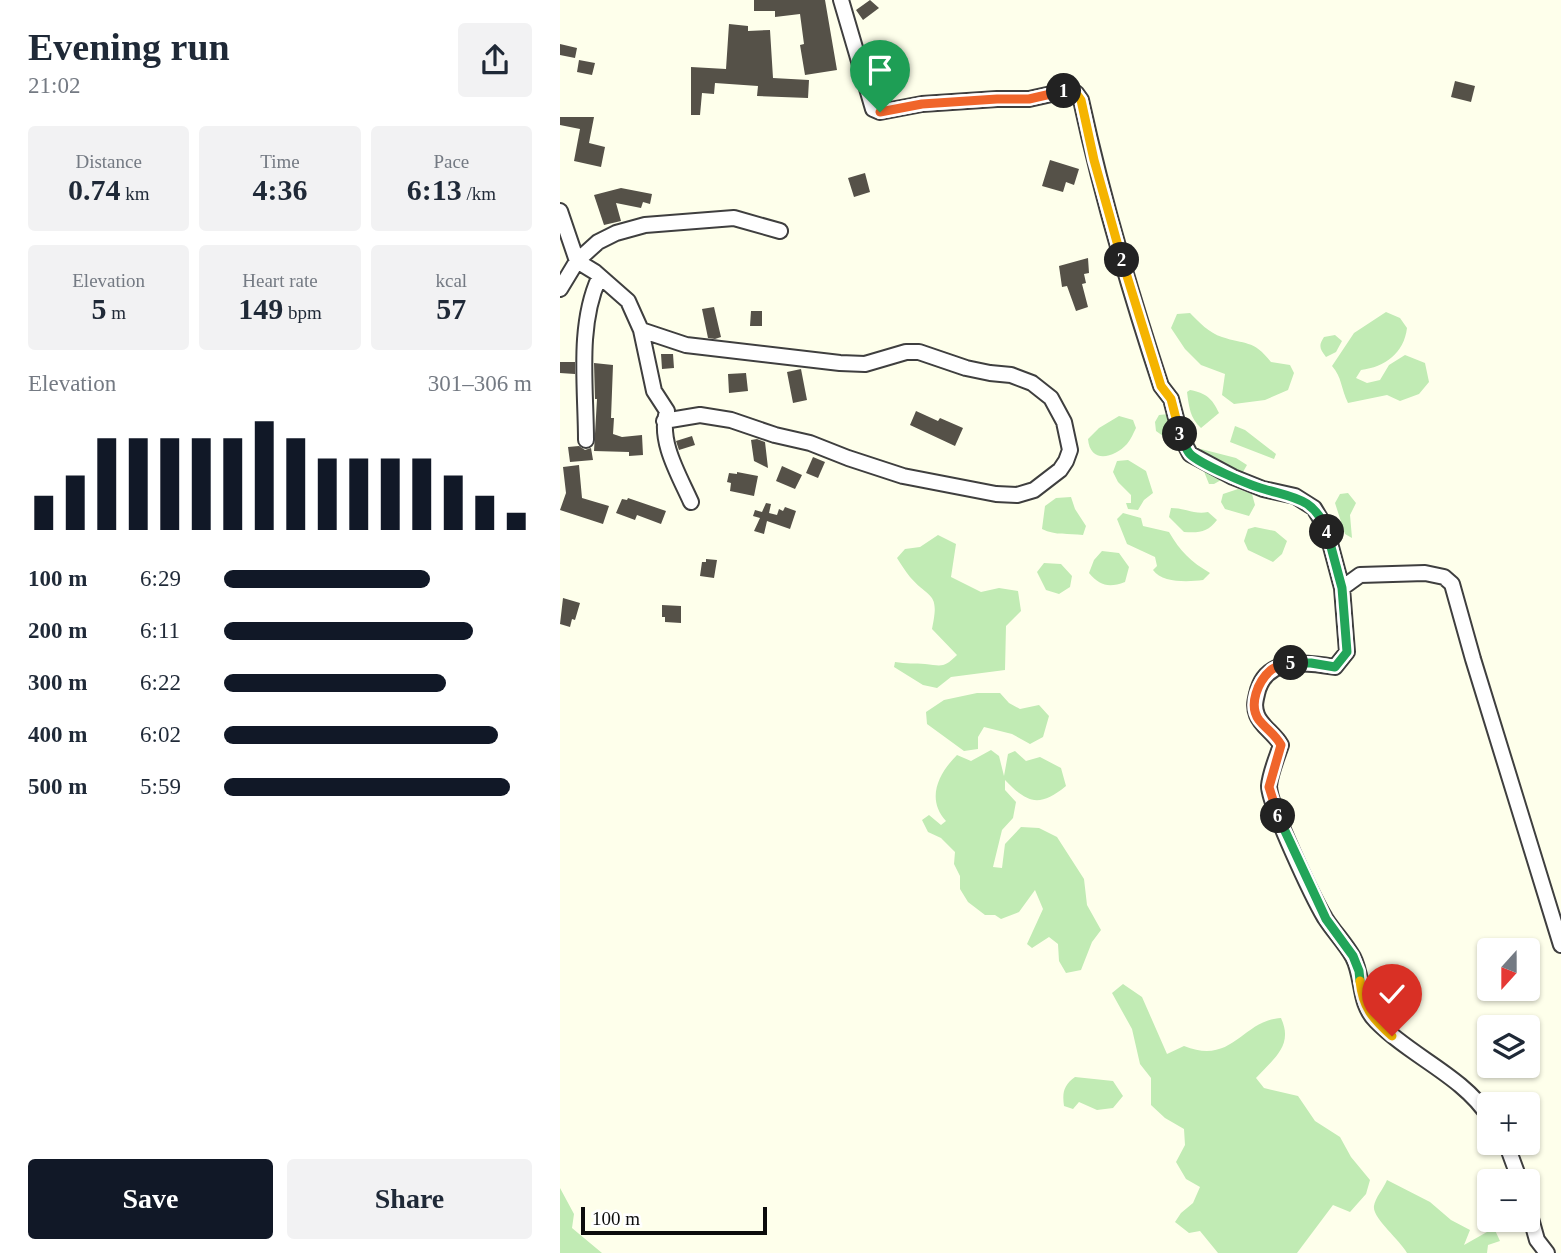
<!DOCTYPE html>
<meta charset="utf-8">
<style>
:root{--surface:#fff;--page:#f2f2f3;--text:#1f2937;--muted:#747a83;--accent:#111827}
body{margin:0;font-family:Georgia,serif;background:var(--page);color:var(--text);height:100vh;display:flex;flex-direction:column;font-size:26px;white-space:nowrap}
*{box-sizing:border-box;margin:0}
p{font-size:23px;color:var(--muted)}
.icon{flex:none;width:38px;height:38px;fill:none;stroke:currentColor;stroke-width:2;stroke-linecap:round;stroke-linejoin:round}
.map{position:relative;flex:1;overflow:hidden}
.sheet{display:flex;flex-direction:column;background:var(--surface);width:560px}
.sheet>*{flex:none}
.needle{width:46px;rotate:201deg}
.tools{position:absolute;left:917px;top:938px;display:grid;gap:14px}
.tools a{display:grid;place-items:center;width:63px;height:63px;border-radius:7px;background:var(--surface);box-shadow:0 2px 5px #0004;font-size:35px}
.scale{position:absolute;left:21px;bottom:18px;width:186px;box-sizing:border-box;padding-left:7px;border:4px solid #0c0c0c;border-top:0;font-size:19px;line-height:24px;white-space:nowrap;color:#0c0c0c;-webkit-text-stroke:5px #fff;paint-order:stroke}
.pin{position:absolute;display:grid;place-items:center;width:60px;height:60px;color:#fff;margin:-72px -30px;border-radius:50% 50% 50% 0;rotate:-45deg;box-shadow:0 0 7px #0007}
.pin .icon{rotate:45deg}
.km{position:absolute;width:35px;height:35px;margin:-18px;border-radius:50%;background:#222;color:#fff;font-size:19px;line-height:35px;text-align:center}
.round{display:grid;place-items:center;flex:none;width:74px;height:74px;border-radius:7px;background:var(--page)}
.headline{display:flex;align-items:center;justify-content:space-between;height:119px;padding:0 28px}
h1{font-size:38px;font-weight:700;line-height:52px}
.stats{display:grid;grid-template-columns:repeat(3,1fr);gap:10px;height:119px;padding:7px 28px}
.stats div{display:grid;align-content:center;border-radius:7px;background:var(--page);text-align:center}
.stats b{font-size:30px;font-weight:700}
.stats small{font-size:19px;font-weight:400}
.stats p{font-size:19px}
.chart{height:196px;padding:14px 28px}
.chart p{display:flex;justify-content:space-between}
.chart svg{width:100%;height:126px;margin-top:7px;stroke:var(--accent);stroke-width:6}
.action{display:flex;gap:14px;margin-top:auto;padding:14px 28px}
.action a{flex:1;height:80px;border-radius:7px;background:var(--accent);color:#fff;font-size:28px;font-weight:700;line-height:80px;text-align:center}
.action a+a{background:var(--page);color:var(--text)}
ul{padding:0 28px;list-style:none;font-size:23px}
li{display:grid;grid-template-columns:112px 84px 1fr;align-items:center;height:52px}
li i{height:18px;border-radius:9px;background:var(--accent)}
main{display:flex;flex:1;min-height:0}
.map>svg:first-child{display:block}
</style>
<main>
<section class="sheet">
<div class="headline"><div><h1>Evening run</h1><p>21:02</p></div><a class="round"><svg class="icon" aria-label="share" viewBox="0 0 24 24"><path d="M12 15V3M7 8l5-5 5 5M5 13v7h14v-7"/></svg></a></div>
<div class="stats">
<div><p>Distance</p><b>0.74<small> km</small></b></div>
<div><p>Time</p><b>4:36</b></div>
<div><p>Pace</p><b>6:13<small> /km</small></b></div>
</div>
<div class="stats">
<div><p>Elevation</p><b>5<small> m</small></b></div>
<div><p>Heart rate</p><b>149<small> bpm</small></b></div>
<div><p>kcal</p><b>57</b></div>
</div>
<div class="chart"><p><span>Elevation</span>301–306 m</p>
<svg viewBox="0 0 160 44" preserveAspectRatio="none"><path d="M5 44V32M15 44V25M25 44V12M35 44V12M45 44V12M55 44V12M65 44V12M75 44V6M85 44V12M95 44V19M105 44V19M115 44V19M125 44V19M135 44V25M145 44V32M155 44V38"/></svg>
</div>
<ul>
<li><b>100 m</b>6:29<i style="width:67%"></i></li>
<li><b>200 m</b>6:11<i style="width:81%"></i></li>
<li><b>300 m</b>6:22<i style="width:72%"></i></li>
<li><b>400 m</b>6:02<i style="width:89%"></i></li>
<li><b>500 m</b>5:59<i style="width:93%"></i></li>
</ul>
<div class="action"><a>Save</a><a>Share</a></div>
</section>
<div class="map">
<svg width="1001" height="1253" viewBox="0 0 1001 1253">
<rect width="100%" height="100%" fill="#feffeb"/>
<path fill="#c1ebb4" d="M826,312L840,318L847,328C844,353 825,367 801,370L796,378L807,383L820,380L829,365L845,355L865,363L869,382L859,394L840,401L827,395L788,403C781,389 782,377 772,366L794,333Z
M630,313C639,322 649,333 662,337C685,345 693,339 711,362L730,365L734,373L728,390L705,400L674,404L662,395L665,374L641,365L625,349L611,328L617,314Z
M775,335L782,341L776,352L766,357C760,349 758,346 764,337Z
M630,390C646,393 652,398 659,413L641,428C630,418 629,407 627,392Z
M609,414L621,441L603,436L596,431L595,422L599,415Z
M559,416L573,420L576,428C573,434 571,439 567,444C554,458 530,464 528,439L539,428Z
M675,426L685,430L716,454L714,459L670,442Z
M641,449L676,458L687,465L676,484L668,476L654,484H649L637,454Z
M568,460L586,471L593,493L584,500L578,510L568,509L566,503H571V495L558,482L553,472L557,461Z
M678,489L692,494L695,505L689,516L665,509L661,502L663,494Z
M788,493L796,503L790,515L792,538L785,534L775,503L780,494Z
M511,497L515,509L526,526L523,535C508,533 496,536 482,529L485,506L496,498Z
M611,508C625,508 635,515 648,512L657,520C648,532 640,533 624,532L609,517Z
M563,513L581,518L583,526L609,532C620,551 631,562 650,573L643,580C628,582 602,583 593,570L597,566L595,557L567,544L557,519Z
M695,527L715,531L727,541L722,554L713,562L688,550L684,541L688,529Z
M378,535L396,544L391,577L421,592L439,588L458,591L461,611L446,626L445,670L391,677L377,688L363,685L334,667L335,662C346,664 355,663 365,664C382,666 384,668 397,655L372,629C380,591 370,600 350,577C345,571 341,564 337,558L345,549L360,547Z
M542,551L559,553L569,567L565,582C549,588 540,586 529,573L534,560Z
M484,563L501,564L512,576L510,587L499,594L486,590L477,572Z
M417,693H440L449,703L460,709L479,705L489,716L483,737L470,744L452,734L424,727L418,737V749L404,751L367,724L366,712L384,700Z
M431,750L439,756L444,776L448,754L455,751L466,761L480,757L501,768L506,786C479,808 467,803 445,780V790L456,802L453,818L442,830L433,867L442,868L445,844L461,827L479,828L497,837L524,879L527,905L541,930L532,942L521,970L506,973L499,961L498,944L489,937L472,948L467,944L483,909L475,890L459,912L441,919L435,915H425L408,902L400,889V876L394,864L395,852L381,838L368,832L362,820L369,815L381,825L386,821C366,799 378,774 397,755L411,761Z
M563,984L582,997L607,1054L624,1046C673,1066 682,1020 721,1018C734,1046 713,1059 696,1078L704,1088L738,1096L755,1121L780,1137L791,1157L810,1180L806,1194L790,1212L773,1205L737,1253H658L640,1231L629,1233L615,1222L621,1213L633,1203L640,1187L626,1179L616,1162L625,1145L624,1129L605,1118L591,1105V1078L580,1064L572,1029L552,993Z
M515,1077L553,1081L563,1096L553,1108L537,1110L519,1102L513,1109L504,1106C502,1092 504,1085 515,1077Z
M827,1180L870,1202L891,1220L910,1230L904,1245L934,1228L940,1241L928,1245L927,1253H847C840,1240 812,1218 814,1206C815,1198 824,1188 827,1180Z
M0,1188L14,1214L12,1228L42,1253H0Z"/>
<path fill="#555148" d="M194,0H265L277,70L245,75L240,45L244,44L240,14L215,17V11H194Z
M310,0L319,8L303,20L296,10Z
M169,24L188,26V31L210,30L213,78L249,80L248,98L197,96L198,86L155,83L154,94L142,93L140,115H131V67L166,69Z
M322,43L337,84L318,90L305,49Z
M0,44L17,48L15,58L0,55Z
M19,60L35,63L32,75L17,72Z
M895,81L915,86L911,102L891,97Z
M0,117H34L29,143L45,147L41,167L14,161L20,129L0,125Z
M490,160L519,169L514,185L506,182L503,192L482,186Z
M305,173L310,192L294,197L288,178Z
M61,188L92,194L90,204L83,202L81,208L56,203L61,221L44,225L34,195Z
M528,258L529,273L524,274L526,283L522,284L528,307L516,311L507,286L502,287L499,266Z
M154,307L161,337L155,339L148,338L142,309Z
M191,311H202V326H190Z
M101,354H113L114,368L102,369Z
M0,362H15V374L0,373Z
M34,363L53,365L51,418H54L53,434L62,437L82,435L83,455L69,456V452L34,451L37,399H35Z
M241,369L247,400L233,403L227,372Z
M186,373L188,391L169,393L168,374Z
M356,411L378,421L380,418L403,428L395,446L350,425Z
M132,436L135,445L119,450L116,441Z
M197,439L205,442L208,468L194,461L191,440Z
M19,446L25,450L31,448L33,460L10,462L8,447Z
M253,457L265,462L258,478L246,473Z
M19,465L22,498L49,506L43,524L0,510L6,493L3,467Z
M222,466L242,475L235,489L216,481Z
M177,472L198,476L194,496L170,491L171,483L167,482L169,473L177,474Z
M68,498L106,511L101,524L77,515L75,520L56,513L62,499L67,500Z
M206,503L211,504L209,513L217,515L219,509L223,511L225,507L236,511L230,529L207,521L204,534L194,531L200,518L193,516L195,510L202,512Z
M146,559L157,560L154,578L140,576L142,562H146Z
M3,598L20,603L15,620L12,619L10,627L0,624Z
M102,605L121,606V623L105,622V617H102Z"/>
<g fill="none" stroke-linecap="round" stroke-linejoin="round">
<defs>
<path id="minor" d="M281,0L313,109L320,112L362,104L437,99H469L505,91L516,93L521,100C542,197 570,292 601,386L611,399L621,437L630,454L673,477L703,489L735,496L754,508L766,528L782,588L787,652L775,667C746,662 705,656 697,694C695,702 694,707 697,715C701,726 715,734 721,745C717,757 710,773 709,786C709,805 753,898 765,918C774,932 785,943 793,957C804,978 798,1003 816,1021C850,1056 903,1076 929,1117
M0,211L17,261L0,289
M81,330L94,391L107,411C98,441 119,475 131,502
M104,421L140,415L171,420L215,435L250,443L288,458L343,476L436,494L457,495L474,490L500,470L506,461L510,450L504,422L491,398L472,383L451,375L430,373L406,368L359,352H346L305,364L280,363L126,345L81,330L68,301L35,272L17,261L38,242L56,233L85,225L174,218L220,231
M26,440C26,388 17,326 39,278
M782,588L800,575L865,573L884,577L892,584L913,659L1001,945
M946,1143L960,1181
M968,1208L977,1240L987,1253"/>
</defs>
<use href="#minor" stroke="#3f3f3f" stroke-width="18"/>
<use href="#minor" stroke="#fff" stroke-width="14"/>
</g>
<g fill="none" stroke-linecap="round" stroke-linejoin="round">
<defs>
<path id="split-1" d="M320,112L362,104L437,99H469L504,91"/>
<path id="split-2" d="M504,91L516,93L521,100L534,160L562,260"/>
<path id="split-3" d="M562,260L601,386L611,399L620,434"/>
<path id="split-4" d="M620,434C623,440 626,450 630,454C640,464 689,485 704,489C734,498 755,498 767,532"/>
<path id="split-5" d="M731,663H751L775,667L787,652L782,588L767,532"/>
<path id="split-6" d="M718,816L709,787L721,745C715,734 706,729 699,720C688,705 698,681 711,670C716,666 725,664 731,663"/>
<path id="split-7" d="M718,816L766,919L793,956L799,971L800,981"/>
<path id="split-8" d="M800,981C803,1008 812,1018 832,1036"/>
</defs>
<use href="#split-1" stroke="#fff" stroke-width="14"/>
<use href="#split-2" stroke="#fff" stroke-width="14"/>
<use href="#split-3" stroke="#fff" stroke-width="14"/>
<use href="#split-4" stroke="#fff" stroke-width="14"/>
<use href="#split-5" stroke="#fff" stroke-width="14"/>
<use href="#split-6" stroke="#fff" stroke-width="14"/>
<use href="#split-7" stroke="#fff" stroke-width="14"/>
<use href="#split-8" stroke="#fff" stroke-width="14"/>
<use href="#split-1" stroke="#f0652b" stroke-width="9"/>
<use href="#split-2" stroke="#f5b400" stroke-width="9"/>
<use href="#split-3" stroke="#f5b400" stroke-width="9"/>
<use href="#split-4" stroke="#22a559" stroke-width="9"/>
<use href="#split-5" stroke="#22a559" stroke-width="9"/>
<use href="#split-6" stroke="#f0652b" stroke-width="9"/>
<use href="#split-7" stroke="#22a559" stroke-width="9"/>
<use href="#split-8" stroke="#f5b400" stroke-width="9"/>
</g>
</svg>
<div class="tools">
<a><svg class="needle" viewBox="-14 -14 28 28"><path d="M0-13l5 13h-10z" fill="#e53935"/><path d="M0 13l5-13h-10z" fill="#747a83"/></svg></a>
<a><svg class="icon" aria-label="layers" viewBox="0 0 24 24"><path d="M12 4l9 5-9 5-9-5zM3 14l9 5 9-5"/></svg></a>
<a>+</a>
<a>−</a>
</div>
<div class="scale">100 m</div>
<div class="pin" style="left:320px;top:112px;background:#1e9e55"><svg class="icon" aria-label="arrive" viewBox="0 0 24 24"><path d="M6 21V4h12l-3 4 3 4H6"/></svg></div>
<div class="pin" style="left:832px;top:1036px;background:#d93025"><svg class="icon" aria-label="check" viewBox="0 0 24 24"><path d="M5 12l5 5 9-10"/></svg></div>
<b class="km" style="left:504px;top:91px">1</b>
<b class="km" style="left:562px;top:260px">2</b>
<b class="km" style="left:620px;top:434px">3</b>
<b class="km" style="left:767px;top:532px">4</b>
<b class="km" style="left:731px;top:663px">5</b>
<b class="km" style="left:718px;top:816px">6</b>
</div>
</main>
